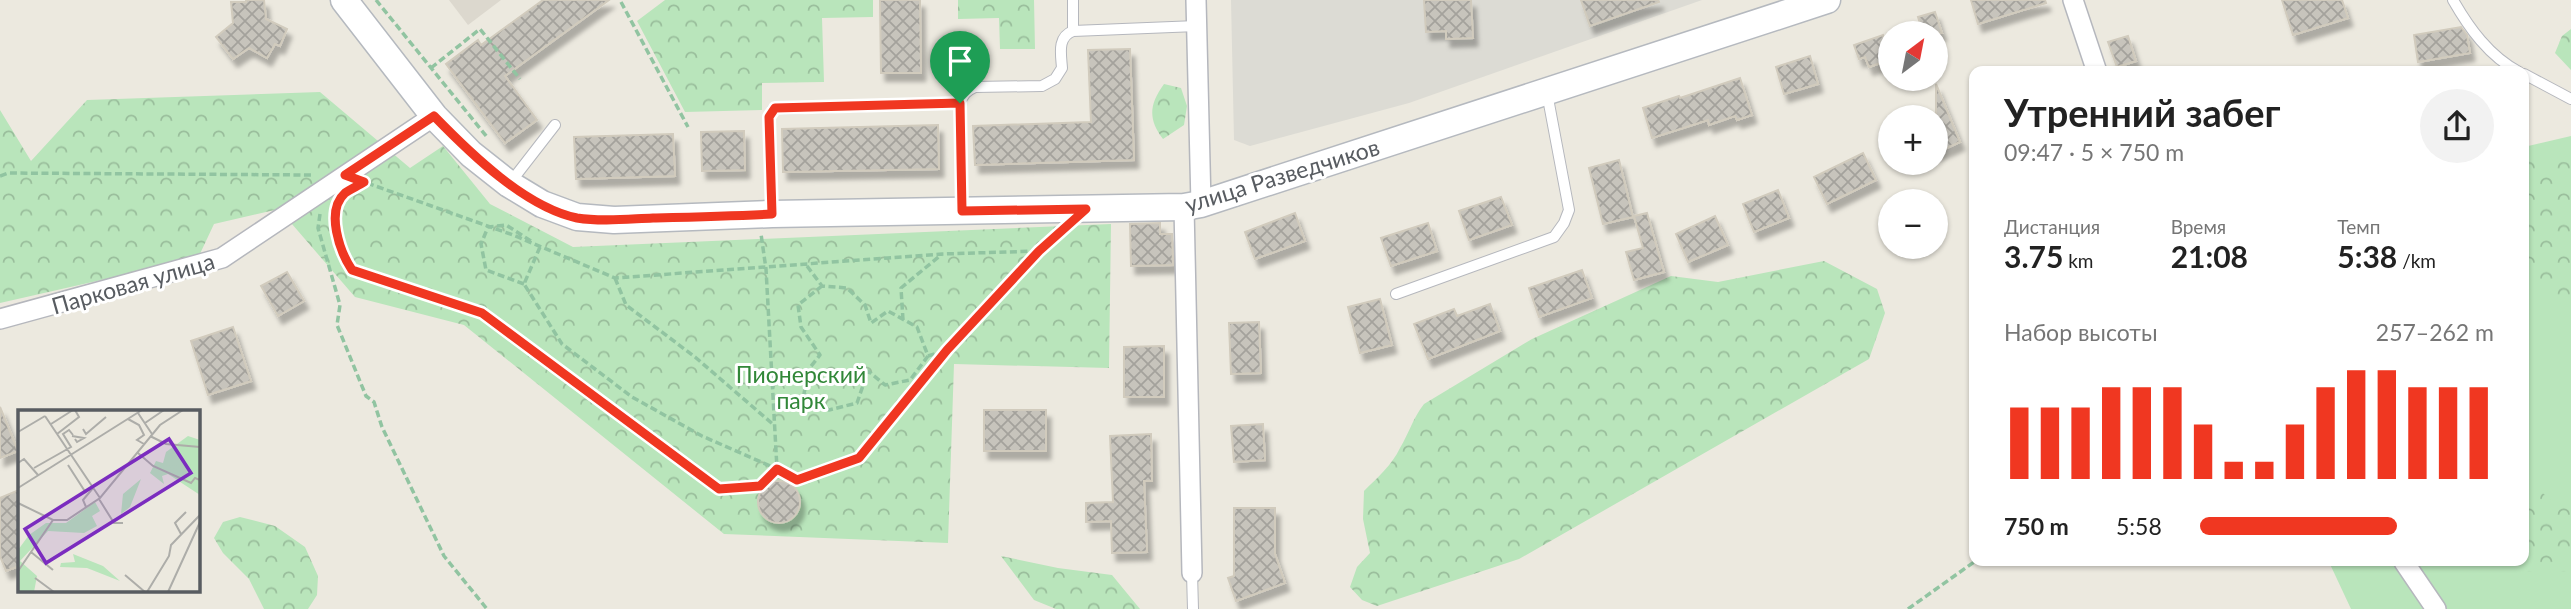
<!DOCTYPE html>
<html lang="ru">
<meta charset="utf-8">
<style>
:root{--surface:#fff;--page:#f2f2f2;--text:#222;--muted:#767676;--accent:#f03721}
body{margin:0;font-family:Lato,sans-serif;background:var(--page);color:var(--text);height:100vh;display:flex;flex-direction:column;font-size:26px;white-space:nowrap}
*{box-sizing:border-box;margin:0}
p{font-size:23px;color:var(--muted)}
.icon{flex:none;width:38px;height:38px;fill:none;stroke:currentColor;stroke-width:2;stroke-linecap:round;stroke-linejoin:round}
.map{position:relative;flex:1;overflow:hidden}
.side{position:absolute;left:1969px;top:66px;width:560px;height:500px;display:flex;flex-direction:column;background:var(--surface);border-radius:14px;box-shadow:0 2px 5px #0004}
.side>*{flex:none}
.needle{width:46px;rotate:32deg}
.fabs{position:absolute;left:1878px;top:21px;display:grid;gap:14px}
.fabs a{display:grid;place-items:center;width:70px;height:70px;border-radius:50%;background:var(--surface);box-shadow:0 2px 5px #0004;font-size:35px}
.pin{position:absolute;display:grid;place-items:center;width:60px;height:60px;color:#fff;margin:-72px -30px;border-radius:50% 50% 50% 0;rotate:-45deg;box-shadow:0 0 7px #0007}
.pin .icon{rotate:45deg}
.round{display:grid;place-items:center;flex:none;width:74px;height:74px;border-radius:37px;background:var(--page)}
.overview{display:flex;align-items:center;justify-content:space-between;height:119px;padding:0 35px}
h1{font-size:38px;font-weight:700;line-height:52px}
.metrics{display:grid;grid-template-columns:repeat(3,1fr);gap:10px;height:119px;padding:7px 35px}
.metrics div{display:grid;align-content:center}
.metrics b{font-size:30px;font-weight:700}
.metrics small{font-size:19px;font-weight:400}
.metrics p{font-size:19px}
.chart{height:196px;padding:14px 35px}
.chart p{display:flex;justify-content:space-between}
.chart svg{width:100%;height:126px;margin-top:7px;stroke:var(--accent);stroke-width:6}
ul{padding:0 35px;list-style:none;font-size:23px}
li{display:grid;grid-template-columns:112px 84px 1fr;align-items:center;height:52px}
li i{height:18px;border-radius:9px;background:var(--accent)}
.map>svg:first-child{display:block}
</style>
<div class="map">
<svg width="2571" height="609" viewBox="0 0 2571 609">
<defs>
<pattern id="forest-crowns" width="20" height="18" patternUnits="userSpaceOnUse" patternTransform="scale(1.75)"><rect width="20" height="18" fill="#b9e5bb"/><path d="M2 6a3 3 0 1 1 6 0M12 15a3 3 0 1 1 6 0" fill="none" stroke="#99bd9b"/></pattern>
<pattern id="building-cross-hatch" width="8" height="8" patternUnits="userSpaceOnUse" patternTransform="scale(1.75)"><rect width="8" height="8" fill="#c7c4bc"/><path d="M0 0l8 8M0 8l8-8" fill="none" stroke="#a4a29c"/></pattern>
<filter id="shadow"><feDropShadow dx="4.5" dy="8" stdDeviation="2" flood-color="#0004"/></filter>
</defs>
<rect width="100%" height="100%" fill="#ece9df"/>
<path fill="#dcdbd4" d="M1231,0H1702L1409,103L1250,146L1234,140Z"/>
<path fill="#dcd8ce" d="M449,0H501L468,25Z"/>
<path fill="#b9e5bb" d="M2571,136V609H2351L2329,562H2524V147Z"/>
<path fill="url(#forest-crowns)" d="M665,0H873V17L822,18L824,82L762,83V110L685,112L637,21Z
M958,0H1034L1035,49H1000L999,18L958,19Z
M2571,29V70L2555,53L2562,36Z
M1164,84L1181,88L1187,106L1184,125L1163,139C1148,119 1149,105 1164,84Z
M320,92L410,168L443,146L490,204L573,247L1111,224L1109,368L954,364L948,543L724,534L464,325L355,297L279,209L214,224L198,258L0,303V110L31,161L87,100Z
M2533,157L2571,163V321L2533,269L2524,247V158Z
M1824,261L1877,289L1885,313L1869,359L1519,559L1377,606L1362,600L1350,587L1357,567L1370,553L1363,519L1364,491C1377,478 1392,465 1400,448C1409,433 1413,418 1424,404L1532,339L1671,276L1718,282Z
M2524,473C2535,488 2553,504 2571,510V571C2543,572 2517,574 2492,562H2524Z
M240,517L275,526L305,547L318,576L317,595L308,609H264L249,579L223,553L214,538L223,522Z
M1001,556L1058,568L1112,575L1140,609H1056L1034,600Z"/>
<path fill="url(#building-cross-hatch)" stroke="#d1cbbd" stroke-width="2" filter="url(#shadow)" d="M246,0H264L266,19L287,29L280,46L275,44L267,58L249,48L233,59L216,37L233,23L231,2H246Z
M543,0H609L505,76L537,120L505,143L446,64L478,40L481,45Z
M880,0H920L921,73H881Z
M1424,0H1471L1473,38L1446,39V31L1426,32Z
M1581,0H1658L1659,2L1590,26Z
M1971,0H2045L2046,3L1978,24Z
M2282,0H2342L2348,18L2293,35Z
M1935,12L1942,33H1923L1918,17Z
M2461,27L2467,35L2470,53L2418,62L2414,35Z
M1883,35L1890,60L1869,67L1865,57L1859,59L1854,45Z
M2128,36L2136,61L2117,67L2108,42Z
M1130,49L1134,160L975,165L973,126L1091,122L1088,50Z
M1810,56L1818,84L1784,94L1776,67Z
M1740,78L1752,115L1737,120L1735,116L1709,125L1708,120L1652,138L1643,108L1679,96L1680,98Z
M1936,84L1960,142L1936,153Z
M938,125L939,169L783,172L782,129Z
M744,131L745,170L702,171L701,132Z
M673,134L675,176L576,179L574,137Z
M1863,153L1876,180L1827,204L1814,177Z
M1619,160L1633,217L1603,224L1589,168Z
M1778,190L1789,218L1754,232L1743,204Z
M1501,197L1512,225L1469,240L1459,211Z
M1295,213L1305,241L1255,259L1245,232Z
M1647,213L1664,272L1634,280L1626,252L1643,248L1634,216Z
M1715,216L1728,245L1688,262L1676,234Z
M1160,223V234H1172L1173,265L1131,266L1130,224Z
M1428,223L1437,251L1391,266L1381,238Z
M1582,270L1592,298L1539,317L1529,288Z
M287,272L304,301L278,316L261,286Z
M1380,299L1392,345L1360,353L1348,307Z
M1490,304L1500,331L1428,359L1414,324L1454,309L1457,316Z
M1259,322L1261,373L1231,374L1229,323Z
M233,327L251,381L208,395L191,341Z
M1164,346V397H1124V347Z
M0,407L18,451L0,458Z
M984,410H1046V451H984Z
M1263,424L1265,460L1234,462L1231,426Z
M1151,434L1152,481H1144L1147,552L1112,553L1111,521L1086,522V503L1113,502L1110,436Z
M758 502a21 21 0 1 1 42 0a21 21 0 1 1-42 0Z
M19,490V566L6,571L0,556V498Z
M1234,508H1275V554L1285,583L1236,601L1228,578L1234,576Z"/>
<g fill="none" stroke-linecap="round" stroke-linejoin="round">
<defs>
<path id="lane" d="M1073,0V31
M2453,0C2469,28 2489,56 2519,72
M2524,74L2571,99
M510,183L555,125
M962,209L960,103C963,95 966,91 975,87L1042,86L1055,79L1062,68C1061,54 1057,37 1073,31L1197,26
M772,214L769,117L773,109L960,103
M1396,294L1554,237L1564,223L1569,210L1547,93
M1192,573L1193,609"/>
<path id="street" d="M1196,0L1201,204
M2073,0L2097,72
M1184,207L1192,573
M0,319L222,258L434,116
M2404,562L2436,609"/>
<path id="secondary" d="M344,0L434,116L471,154L509,184L542,204L577,217L614,220L772,214L1184,207L1201,204L1827,0"/>
</defs>
<use href="#lane" stroke="#b5b7bd" stroke-width="12"/>
<use href="#street" stroke="#b5b7bd" stroke-width="22"/>
<use href="#secondary" stroke="#b5b9bf" stroke-width="29"/>
<path stroke="#91c4a1" stroke-width="3.5" stroke-dasharray="7 3.5" stroke-linecap="butt" d="M376,0L487,137
M621,2L688,127
M431,68L480,29L520,79
M0,176L8,173L312,175
M367,183L513,235L615,278L942,254L1039,251L1061,231
M339,203L334,214L344,257L352,270L482,313L720,489L760,486L777,469L797,480L859,458L947,350L1038,252
M320,214L318,228L340,305L337,325L366,396L374,402L382,427L444,556L487,609
M540,247L524,284L562,344L632,397L702,436L777,469L766,269L761,234
M807,266L822,286L847,288L865,305L871,323L888,311L917,327L928,356L910,380L885,385L868,371L857,403L829,410L804,394L808,370L820,355L801,327L798,305L822,286
M615,278L626,305L695,357L775,426
M524,284L486,270L481,244L488,227L506,225L531,241
M903,320L901,288L942,254
M928,356L946,350
M1908,609L1974,562"/>
<use href="#lane" stroke="#fff" stroke-width="10"/>
<use href="#street" stroke="#fff" stroke-width="19"/>
<use href="#secondary" stroke="#fff" stroke-width="26"/>
</g>
<g fill="none" stroke-linecap="round" stroke-linejoin="round">
<defs>
<path id="route" d="M960,103L962,211L1086,209L1039,251L947,350L859,458L797,480L777,469L760,486L719,489L482,313L352,270C340,252 325,211 345,193C350,189 358,186 364,182L345,175L434,116C470,153 525,207 577,218C602,222 628,219 653,218C692,217 732,216 772,214L769,117L775,108Z"/>
</defs>
<use href="#route" stroke="#fff" stroke-width="14"/>
<use href="#route" stroke="#f03721" stroke-width="9"/>
</g>
<g text-anchor="middle" dominant-baseline="central" stroke-width="6" stroke-linejoin="round" paint-order="stroke">
<g font-size="23" fill="#585c61" stroke="#fff">
<text transform="translate(1282 175) rotate(-17)">улица Разведчиков</text>
<text transform="translate(133 283) rotate(-16)">Парковая улица</text>
</g>
<g font-size="23" fill="#318738" stroke="#fff">
<text x="801" y="374">Пионерский<tspan x="801" dy="26">парк</tspan></text>
</g>
</g>
<g transform="translate(18 410)">
<rect width="182" height="182" fill="#ece9df"/>
<path d="M170,26L182,30V85L150,64L144,66L146,74L132,63L138,51L145,53L148,42Z" fill="#b9e5bb"/>
<path d="M157,38L182,48V62L177,58L167,63L148,55L169,57L176,53L155,42ZM123,69L112,97L103,104L105,84ZM77,92L82,101L74,106L79,116L66,123L30,121L2,151L19,166L16,182H0V140L11,125L28,113H48ZM55,144L85,156L102,171L69,158L42,157L43,153L57,152Z" fill="#b9e5bb"/>
<path fill="none" stroke="#adada9" stroke-width="2" d="M120,3L134,24M27,6L82,88M110,9L121,15L126,25L119,30L126,34M127,13L146,0M33,14L55,0M65,19L68,24L88,7M0,22L27,6M39,24L61,7L57,0M54,26L66,28L59,32L57,29M132,26L148,34L182,37M120,43L135,56L173,73L177,68L182,70M0,53L6,49L20,65M50,55L68,83M16,58L53,37L45,24L51,20L55,25M0,78L124,0M81,89L96,113H105M0,93L35,110H49L82,88L142,15L165,0M68,97L65,90L75,78M163,124L157,113L168,102M13,142L35,160M0,161L35,110M107,165L127,182M17,168L36,182M45,182H89M129,182L151,146L153,135L182,105M150,182L182,112"/>
<path fill="#7b2cbf" fill-opacity="0.15" stroke="#7b2cbf" stroke-width="3.5" d="M151,29L173,63L28,153L7,119Z"/>
<rect width="182" height="182" fill="none" stroke="#585c61" stroke-width="3.5"/>
</g>
</svg>
<div class="fabs">
<a><svg class="needle" viewBox="-14 -14 28 28"><path d="M0-13l5 13h-10z" fill="#e53935"/><path d="M0 13l5-13h-10z" fill="#767676"/></svg></a>
<a>+</a>
<a>−</a>
</div>
<div class="pin" style="left:960px;top:103px;background:#1e9e55"><svg class="icon" aria-label="arrive" viewBox="0 0 24 24"><path d="M6 21V4h12l-3 4 3 4H6"/></svg></div>
<section class="side">
<div class="overview"><div><h1>Утренний забег</h1><p>09:47 · 5 × 750 m</p></div><a class="round"><svg class="icon" aria-label="share" viewBox="0 0 24 24"><path d="M12 15V3M7 8l5-5 5 5M5 13v7h14v-7"/></svg></a></div>
<div class="metrics">
<div><p>Дистанция</p><b>3.75<small> km</small></b></div>
<div><p>Время</p><b>21:08</b></div>
<div><p>Темп</p><b>5:38<small> /km</small></b></div>
</div>
<div class="chart"><p><span>Набор высоты</span>257–262 m</p>
<svg viewBox="0 0 160 44" preserveAspectRatio="none"><path d="M5 44V19M15 44V19M25 44V19M35 44V12M45 44V12M55 44V12M65 44V25M75 44V38M85 44V38M95 44V25M105 44V12M115 44V6M125 44V6M135 44V12M145 44V12M155 44V12"/></svg>
</div>
<ul>
<li><b>750 m</b>5:58<i style="width:67%"></i></li>
</ul>
</section>
</div>
